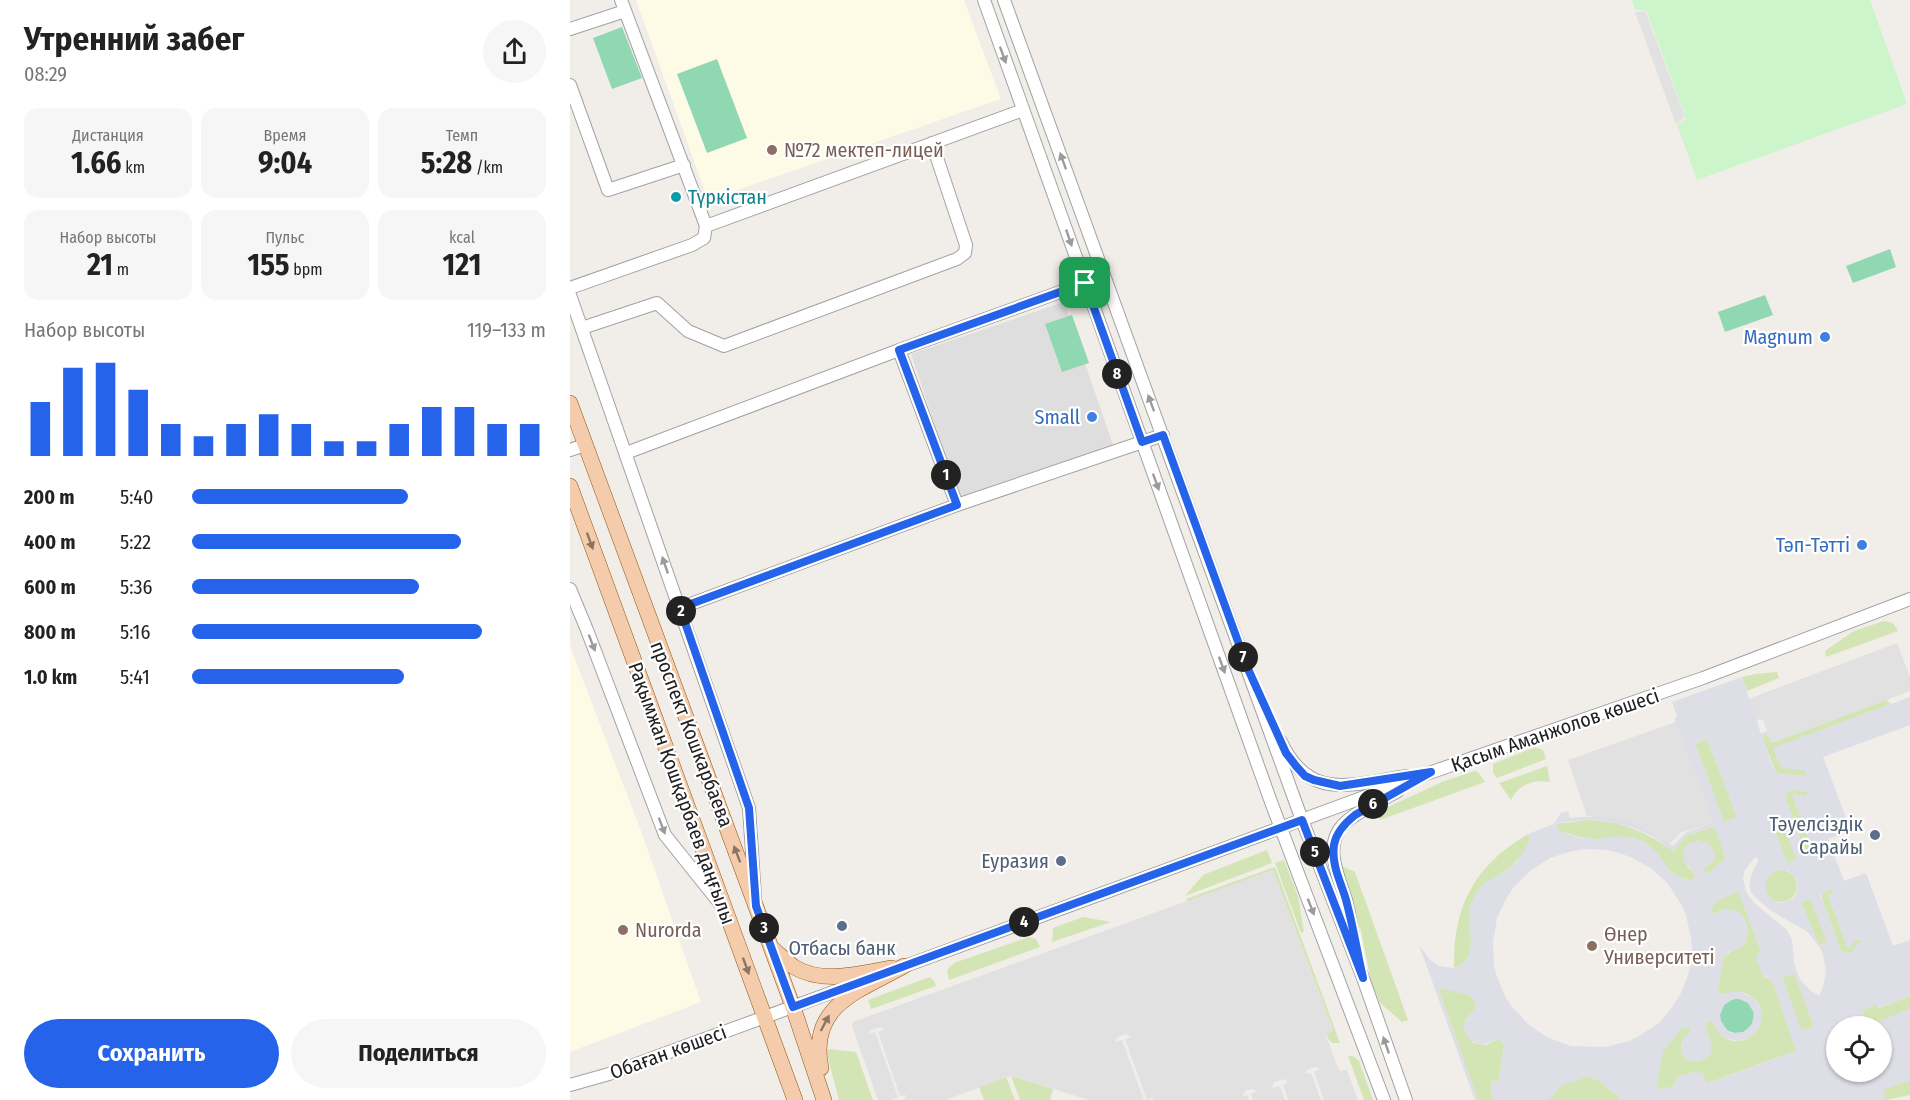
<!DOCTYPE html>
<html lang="ru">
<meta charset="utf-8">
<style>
:root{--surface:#fff;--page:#f6f6f6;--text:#222;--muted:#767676;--accent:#2563eb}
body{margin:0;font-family:"Fira Sans Condensed",sans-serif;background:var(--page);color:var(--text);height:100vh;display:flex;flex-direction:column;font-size:22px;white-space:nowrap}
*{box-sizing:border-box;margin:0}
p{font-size:20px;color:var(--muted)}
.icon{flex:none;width:33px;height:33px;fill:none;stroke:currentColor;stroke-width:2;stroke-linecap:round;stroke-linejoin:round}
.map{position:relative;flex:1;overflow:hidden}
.side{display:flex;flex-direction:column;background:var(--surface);width:570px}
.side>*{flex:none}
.fabs{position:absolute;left:1256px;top:1016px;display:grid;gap:12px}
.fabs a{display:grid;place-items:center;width:66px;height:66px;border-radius:50%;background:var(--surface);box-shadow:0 2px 4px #0004;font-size:30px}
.pin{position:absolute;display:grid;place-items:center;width:51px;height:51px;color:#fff;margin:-26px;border-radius:12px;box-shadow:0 3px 9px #0006}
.km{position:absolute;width:30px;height:30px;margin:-15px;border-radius:50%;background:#222;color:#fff;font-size:16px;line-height:30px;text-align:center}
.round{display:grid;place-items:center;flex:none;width:63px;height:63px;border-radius:32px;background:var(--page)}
.headline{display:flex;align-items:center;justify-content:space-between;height:102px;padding:0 24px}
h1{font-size:33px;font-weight:700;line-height:45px}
.metrics{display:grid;grid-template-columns:repeat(3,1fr);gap:9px;height:102px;padding:6px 24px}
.metrics div{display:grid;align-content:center;border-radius:15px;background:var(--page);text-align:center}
.metrics b{font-size:30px;font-weight:700}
.metrics small{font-size:16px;font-weight:400}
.metrics p{font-size:16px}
.chart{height:168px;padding:12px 24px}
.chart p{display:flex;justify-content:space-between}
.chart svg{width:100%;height:108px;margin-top:6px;stroke:var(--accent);stroke-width:6}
.cta{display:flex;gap:12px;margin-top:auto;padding:12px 24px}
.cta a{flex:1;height:69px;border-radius:36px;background:var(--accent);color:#fff;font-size:24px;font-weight:700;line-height:69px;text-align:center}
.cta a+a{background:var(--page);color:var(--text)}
ul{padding:0 24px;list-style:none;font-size:20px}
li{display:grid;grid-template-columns:96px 72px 1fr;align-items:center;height:45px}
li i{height:15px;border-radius:8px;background:var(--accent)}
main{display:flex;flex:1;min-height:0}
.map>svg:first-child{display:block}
</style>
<main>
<section class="side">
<div class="headline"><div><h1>Утренний забег</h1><p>08:29</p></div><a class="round"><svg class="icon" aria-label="share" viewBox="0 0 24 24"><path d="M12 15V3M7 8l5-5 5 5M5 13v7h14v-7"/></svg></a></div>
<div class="metrics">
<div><p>Дистанция</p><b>1.66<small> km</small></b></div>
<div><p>Время</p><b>9:04</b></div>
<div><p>Темп</p><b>5:28<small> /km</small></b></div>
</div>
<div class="metrics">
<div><p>Набор высоты</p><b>21<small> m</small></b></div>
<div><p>Пульс</p><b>155<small> bpm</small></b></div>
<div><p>kcal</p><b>121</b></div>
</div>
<div class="chart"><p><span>Набор высоты</span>119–133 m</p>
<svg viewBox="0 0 160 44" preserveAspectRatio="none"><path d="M5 44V22M15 44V8M25 44V6M35 44V17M45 44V31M55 44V36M65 44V31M75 44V27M85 44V31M95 44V38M105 44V38M115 44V31M125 44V24M135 44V24M145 44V31M155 44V31"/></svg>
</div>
<ul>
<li><b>200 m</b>5:40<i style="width:61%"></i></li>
<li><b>400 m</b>5:22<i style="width:76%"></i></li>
<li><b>600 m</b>5:36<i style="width:64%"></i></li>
<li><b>800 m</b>5:16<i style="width:82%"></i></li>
<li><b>1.0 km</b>5:41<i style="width:60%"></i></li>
</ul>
<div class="cta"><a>Сохранить</a><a>Поделиться</a></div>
</section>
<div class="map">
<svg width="1340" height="1100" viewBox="0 0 1340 1100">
<rect width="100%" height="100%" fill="#f1ede9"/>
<path fill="#dfdede" d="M494,302L543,445L389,497L341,354Z"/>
<path fill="#fdfae6" d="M66,0H394L431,99L138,200Z
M0,646L71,831L131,1002L0,1052Z"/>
<path fill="#d3e5b4" d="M1314,621L1323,623L1328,631L1256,657L1255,651L1284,631Z
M1207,672L1209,678L1177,691L1172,677L1185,674Z
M1316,700L1321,704L1204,748L1235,771L1237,776L1210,774L1205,771L1192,737L1198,735L1202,743Z
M1137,739L1167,817L1154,822L1125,744Z
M965,747L973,750L976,759L927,778L923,773V764Z
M977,766L980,782C963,779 949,784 941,800L929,783Z
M904,771L908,772L915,782L810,820L809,814L816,808L872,782Z
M1223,789L1239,792L1235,796L1222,794L1242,848L1247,846L1249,850L1238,854L1235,851L1216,801V795L1217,791Z
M1210,815L1227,859L1217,863L1200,819Z
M1017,820C1051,820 1077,833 1104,851L1116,836L1145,826L1156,859L1136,875L1132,870L1144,861L1127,840L1117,866C1122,870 1126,873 1124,880C1087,877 1097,849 1066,839C1052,834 1039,840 1025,839C1012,839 1001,834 989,831L986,824Z
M958,834L961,839C955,852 947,863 935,871C921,881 909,885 902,902C893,922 914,960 884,968C883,906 904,866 958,834Z
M697,850L702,863L615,896L633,875Z
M714,860L728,896L734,932L731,933L705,863Z
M767,864L785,872L838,1020L832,1022L810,1003L801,981L791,931Z
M705,867L770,1043H762L759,1040L756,1034L763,1030L703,870L617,902L616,899Z
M1195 886a16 16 0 1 1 32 0a16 16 0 1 1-32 0Z
M1263,889L1264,893L1258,895L1278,948L1286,939L1292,940L1283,951L1276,954L1270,949L1252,899V893Z
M1166,892L1170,895L1191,952L1187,955L1194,977L1202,980L1225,1047V1051L1136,1084L1130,1073L1106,1079L1104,1086L1090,1090L1086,1085L1093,1051L1113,1026L1118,1027L1121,1031L1111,1045C1111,1064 1131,1067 1141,1052L1135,1026L1138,1022H1143C1146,1027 1148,1034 1154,1037C1179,1054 1206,1014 1182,997C1178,994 1174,992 1169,992C1163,992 1157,994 1151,995L1147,990L1154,956L1175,943L1178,927L1173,916L1155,909L1143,914H1140V911L1146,901Z
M1241,898L1257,942L1249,946L1231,902Z
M513,917L541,922L482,942L483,928Z
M459,937L466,939L470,947L379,980L377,970L384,963Z
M1224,973L1244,1026L1231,1031L1212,977Z
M360,977L364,981L366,986L301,1009L298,1000Z
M868,988C881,991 907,990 906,1008L895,1020L903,1043L915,1045L929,1039L934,1045L929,1081H922L923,1100H908Z
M1340,996V1009L1304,1024H1298L1292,1013L1294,1009L1306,1004L1309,1008Z
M257,1049L286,1052L303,1100H269L259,1062Z
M778,1056H783L789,1061L803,1100H794Z
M441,1076L483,1089L480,1100H450Z
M1018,1076L1028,1080L1049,1097L1050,1100H978L992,1085Z
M436,1077L445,1100H414L409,1087Z
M1340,1080V1095L1316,1100L1312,1090Z"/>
<path fill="#cdf5cb" d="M1062,0H1300L1337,104L1127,180L1107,125L1116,118L1076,10H1065Z"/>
<path fill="#8fd8b2" d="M52,27L72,78L42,89L23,38Z
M147,59L177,138L137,153L107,74Z
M1320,249L1326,267L1283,283L1276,266Z
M1195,295L1203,315L1155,332L1148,312Z
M502,315L519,363L492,372L475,324Z
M1150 1016a17 17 0 1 1 34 0a17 17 0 1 1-34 0Z"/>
<path fill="#e1e1e1" d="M1075,11L1115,117L1106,124L1065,12Z
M1327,643L1340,677V691L1202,743L1193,720L1188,719L1187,724L1178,699Z
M1106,722L1145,822L1110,833L1100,844L1083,833L1042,817L1017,816L998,760Z
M703,870L763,1031L758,1033L756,1036L769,1070L771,1071L777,1070L788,1100H754L744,1072L750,1069L745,1067L737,1070L735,1074L741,1073L751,1100H718L713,1085L718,1082L714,1079L704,1082L702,1088L710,1086L715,1100H683L681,1094L687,1091L682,1089L676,1090L672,1096L677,1095L679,1100H583V1098L577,1100L555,1039L561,1037L556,1034L547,1037L545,1042L552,1040L574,1100H519L441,1076L375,1100H334L337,1095L330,1096L308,1032L314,1029L310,1027L301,1030L298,1034L305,1032L328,1097L321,1100H308L282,1026L283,1022Z"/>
<path fill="#dddee6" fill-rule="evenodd" d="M1172,677L1191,734L1197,731L1198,735L1192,737L1202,766L1205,771L1210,774L1237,776V775L1233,770L1211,768L1203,748L1340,697V725L1253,757L1281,831L1258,839L1274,881L1296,873L1323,946L1340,940V996L1308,1008L1306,1004L1294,1009L1292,1013L1296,1023L1300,1025L1340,1009V1080L1313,1090L1316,1100H1050L1049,1097L1028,1080L1018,1076L992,1085L978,1100H923L921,1091V1081H929L934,1045L929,1039L911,1045L900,1040L895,1033L894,1024L898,1016L906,1008L904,999L899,995L868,988L908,1100H905L849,945L860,960L869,966L884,968L893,964L900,952L901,944L899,914L900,906L907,891L916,882L933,873L947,862L961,839L958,834L984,824L991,813L998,811L1000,818L1028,816L1042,817L1065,824L1083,833L1103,846L1115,833L1144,822L1105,720V718L1107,716L1102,702ZM1137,739L1167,817L1154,822L1125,744ZM1223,789L1238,792L1235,796L1222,794L1241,848L1247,846L1249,850L1240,853L1235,851L1216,801V793ZM1210,816L1226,859L1217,863L1200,820ZM1017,820L1038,821L1061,827L1082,836L1104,851L1116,836L1144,826L1156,859L1136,875L1133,870L1144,861L1145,856L1143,850L1139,844L1133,841L1121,842L1114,848L1113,854L1114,861L1123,871L1125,877L1124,879H1115L1101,873L1088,854L1080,846L1065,838L1047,836L1029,839L1010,838L989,831L986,824L1001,821ZM1014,849L1038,850L1049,853L1060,857L1081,868L1098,884L1111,904L1116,915L1121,938L1122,949L1119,973L1110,995L1097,1014L1089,1023L1069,1036L1059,1041L1036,1047L1001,1046L979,1038L959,1025L943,1008L936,998L927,977L924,965L923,942L927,918L937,897L944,887L960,871L980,858L1002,851ZM1185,857L1189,859L1182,873L1180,881L1179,886L1182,894L1200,910L1238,932L1250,948L1253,955L1256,971L1253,987L1249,996L1240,990L1229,978L1224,963L1222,940L1217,930L1184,903L1176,891L1173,878L1175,870ZM1208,870L1219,871L1226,879L1228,884L1226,895L1222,899L1213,903L1207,902L1199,897L1195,887L1198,876ZM1263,889L1264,893L1258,895L1278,949L1286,939L1292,940L1278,954L1274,953L1270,949L1251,897L1252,893ZM1166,892L1170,895L1191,952L1186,957V960L1193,975L1202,980L1225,1047V1051L1137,1084L1133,1073L1123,1072L1107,1077L1104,1086L1090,1090L1086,1085L1093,1051L1113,1026L1118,1027L1121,1031L1112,1040L1111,1052L1117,1060L1124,1062L1134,1060L1141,1052V1041L1135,1026L1138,1022H1143L1148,1032L1155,1038L1168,1041L1180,1037L1188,1030L1190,1025L1192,1011L1185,999L1171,992L1163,991L1151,995L1147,990L1154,956L1159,952L1170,948L1175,943L1178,927L1173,916L1167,911L1155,909L1142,914L1140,911L1146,901ZM1240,898L1257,942L1249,946L1231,902ZM1224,973L1244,1026L1232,1031L1212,978ZM1163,999H1169L1178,1003L1184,1013L1182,1024L1174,1032L1162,1033L1157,1030L1151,1021L1150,1015L1154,1005ZM1266,1026H1311V1071H1266Z"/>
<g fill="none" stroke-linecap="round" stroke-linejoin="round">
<defs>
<path id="minor" d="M51,0L136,226
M414,0L701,802L814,1100
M434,0L732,820L793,978L836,1100
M0,29L55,11
M0,85L38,190L114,165
M0,288L122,245L134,238L136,226L453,110
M0,295L179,808L185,897
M12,328L87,303L118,331L154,346L387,259L395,253L396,245L362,143
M0,450L15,445
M56,453L329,350
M387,505L329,350L515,283
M0,589L17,630L95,835L151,905
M110,608L387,505L593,435
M710,740C739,803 781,784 837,776
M783,936C781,924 779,911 776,900C768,875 752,843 776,822C791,809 811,800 828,791
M327,969L862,772L1133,678L1340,599
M0,1085L39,1074L296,980"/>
<path id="major" d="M0,403L223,1007L254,1100
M0,486L225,1100
M203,949C210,955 217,962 224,967C254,985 291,973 322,968
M251,1068C238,1005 289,991 334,966"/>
</defs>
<use href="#minor" stroke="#a2a2a2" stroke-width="14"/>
<use href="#major" stroke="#90540e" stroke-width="16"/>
<use href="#minor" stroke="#fff" stroke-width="12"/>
<use href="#major" stroke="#f4cbab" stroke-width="15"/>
</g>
<defs><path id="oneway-solid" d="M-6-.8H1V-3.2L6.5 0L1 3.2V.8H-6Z" transform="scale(1.5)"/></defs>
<g fill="#9b9b9b">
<use href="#oneway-solid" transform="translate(433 55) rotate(70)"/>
<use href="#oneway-solid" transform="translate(493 161) rotate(-110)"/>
<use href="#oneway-solid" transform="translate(499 238) rotate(71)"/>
<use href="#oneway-solid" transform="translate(581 403) rotate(-110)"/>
<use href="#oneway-solid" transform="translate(586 482) rotate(70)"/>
<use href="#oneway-solid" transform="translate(95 565) rotate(-109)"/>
<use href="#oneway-solid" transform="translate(22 643) rotate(69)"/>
<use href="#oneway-solid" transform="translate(652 665) rotate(70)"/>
<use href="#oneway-solid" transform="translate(92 826) rotate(69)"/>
<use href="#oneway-solid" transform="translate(741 907) rotate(69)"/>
<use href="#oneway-solid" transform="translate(816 1045) rotate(-109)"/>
</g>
<g fill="#8a7666">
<use href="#oneway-solid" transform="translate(20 541) rotate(70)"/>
<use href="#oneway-solid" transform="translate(167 854) rotate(-111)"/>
<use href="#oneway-solid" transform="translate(176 966) rotate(70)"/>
<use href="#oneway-solid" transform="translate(255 1023) rotate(-62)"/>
</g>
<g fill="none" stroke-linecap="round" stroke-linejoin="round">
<defs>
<path id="route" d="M515,283L572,442L593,435L678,669L716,753L726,766L735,776L744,780L770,786L861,772L785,815C775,823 766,832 764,845C761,865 771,882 776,900C783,925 787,952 793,978L732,820L223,1007L186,906L179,808L110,608L387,505L329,350Z"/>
</defs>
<use href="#route" stroke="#fff" stroke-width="12"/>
<use href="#route" stroke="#2563eb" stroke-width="8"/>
</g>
<g fill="#8d6e63" stroke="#fff" stroke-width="2">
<circle cx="202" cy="150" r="6"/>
<circle cx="53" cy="930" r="6"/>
<circle cx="1022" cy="946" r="6"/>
</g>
<circle fill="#0f9aa8" stroke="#fff" stroke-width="2" cx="106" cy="197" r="6"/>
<g fill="#3f7fe0" stroke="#fff" stroke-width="2">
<circle cx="1255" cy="337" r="6"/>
<circle cx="522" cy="417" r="6"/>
<circle cx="1292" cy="545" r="6"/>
</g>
<g fill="#5c6f8a" stroke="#fff" stroke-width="2">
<circle cx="1305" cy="835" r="6"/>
<circle cx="491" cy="861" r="6"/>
<circle cx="272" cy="926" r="6"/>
</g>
<g text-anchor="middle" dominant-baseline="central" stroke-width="4.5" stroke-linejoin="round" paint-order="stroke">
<g font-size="20" fill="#785e54" stroke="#fff" text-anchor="start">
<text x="214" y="150">№72 мектеп-лицей</text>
<text x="65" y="930">Nurorda</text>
<text x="1034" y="934">Өнер<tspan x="1034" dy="23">Университеті</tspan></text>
</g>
<g font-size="20" fill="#0d838f" stroke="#fff" text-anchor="start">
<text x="118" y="197">Түркістан</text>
</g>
<g font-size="20" fill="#366cbe" stroke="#fff" text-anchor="end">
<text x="1243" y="337">Magnum</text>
<text x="510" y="417">Small</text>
<text x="1280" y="545">Тәп-Тәтті</text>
</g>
<g font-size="20" fill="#212121" stroke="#fff">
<text transform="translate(985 730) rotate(-19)">Қасым Аманжолов көшесі</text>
<text transform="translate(122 734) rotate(69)">проспект Кошкарбаева</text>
<text transform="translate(112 793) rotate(70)">Рақымжан Қошқарбаев даңғылы</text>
<text transform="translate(98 1052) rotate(-20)">Обаған көшесі</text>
</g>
<g font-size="20" fill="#4e5e75" stroke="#fff" text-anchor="end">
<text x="1293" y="824">Тәуелсіздік<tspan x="1293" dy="23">Сарайы</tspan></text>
<text x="479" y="861">Еуразия</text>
<text x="272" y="948" text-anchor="middle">Отбасы банк</text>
</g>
</g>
</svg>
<div class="fabs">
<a><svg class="icon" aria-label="locate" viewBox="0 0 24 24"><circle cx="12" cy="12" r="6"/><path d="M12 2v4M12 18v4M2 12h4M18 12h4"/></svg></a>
</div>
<div class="pin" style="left:515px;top:283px;background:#1e9e55"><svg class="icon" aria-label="arrive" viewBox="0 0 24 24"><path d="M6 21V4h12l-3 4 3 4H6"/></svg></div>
<b class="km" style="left:376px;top:475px">1</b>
<b class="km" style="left:111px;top:611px">2</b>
<b class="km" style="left:194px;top:928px">3</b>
<b class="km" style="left:454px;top:922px">4</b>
<b class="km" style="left:745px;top:852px">5</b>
<b class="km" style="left:803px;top:804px">6</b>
<b class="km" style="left:673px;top:657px">7</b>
<b class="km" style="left:547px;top:374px">8</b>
</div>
</main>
